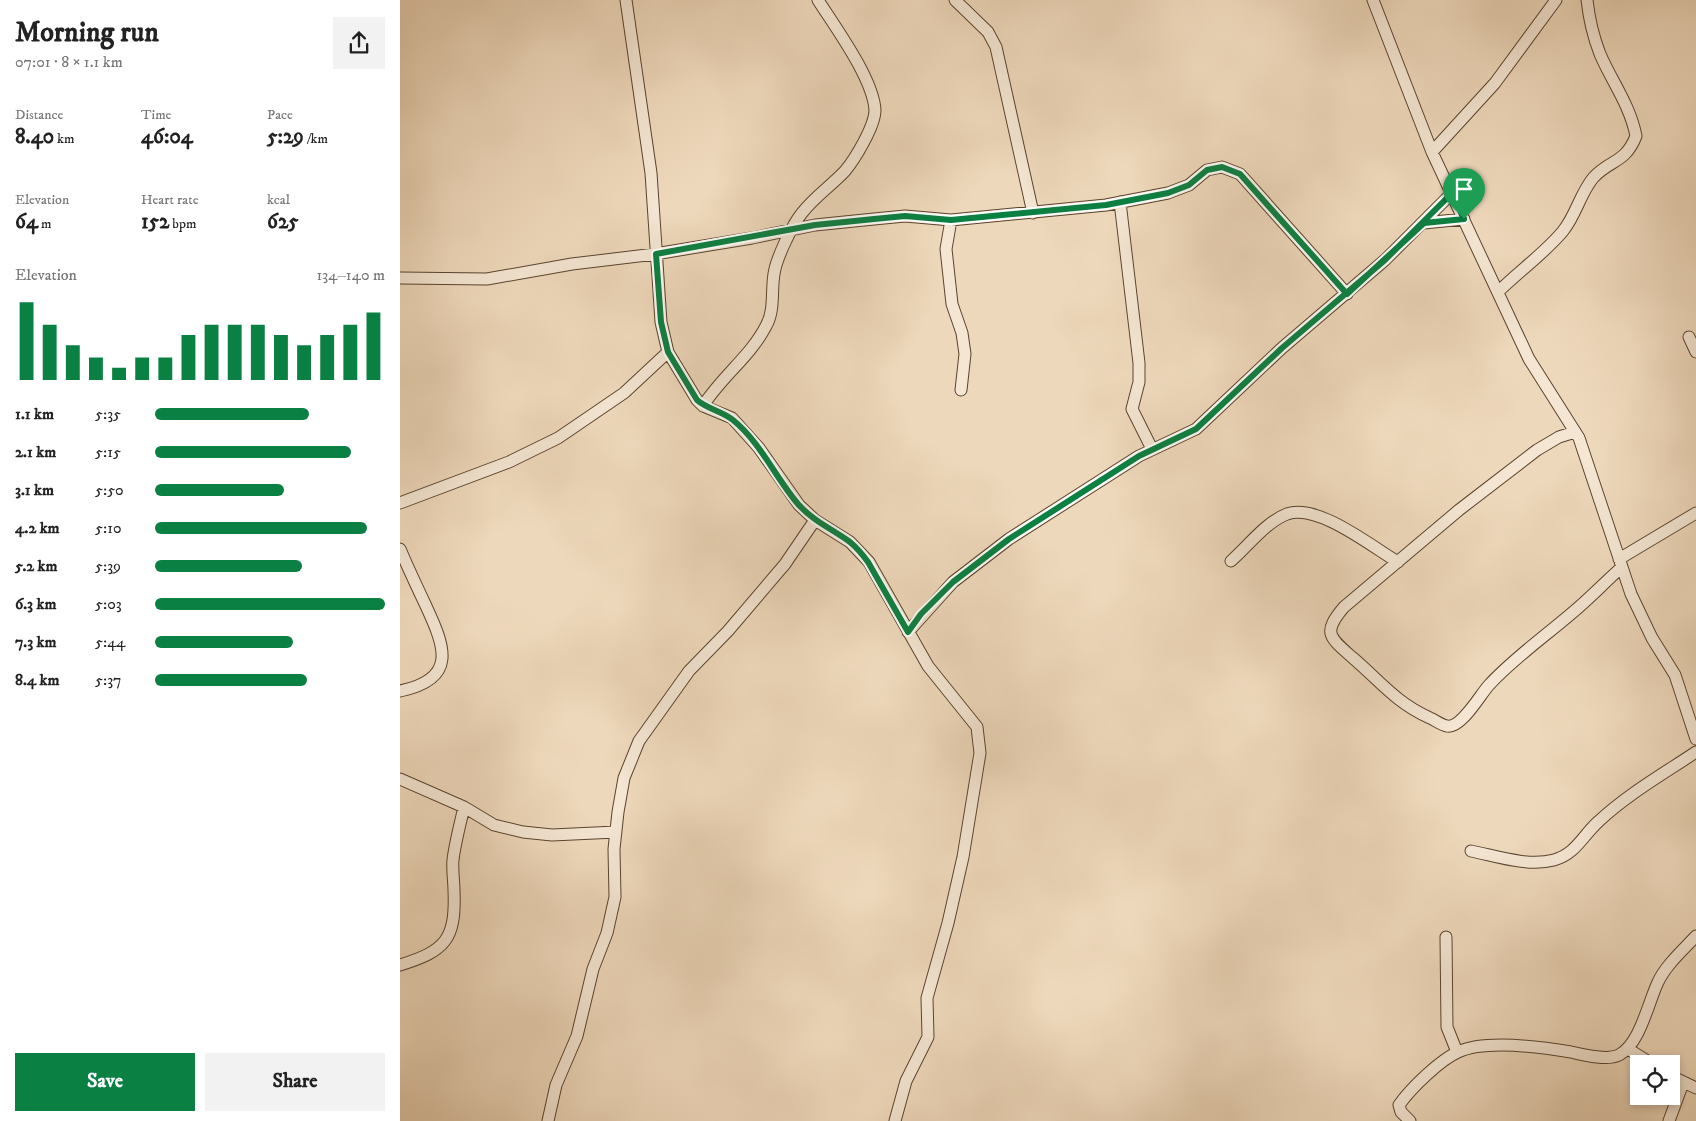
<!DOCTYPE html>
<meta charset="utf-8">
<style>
:root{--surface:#fff;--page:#f2f2f2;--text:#222;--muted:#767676;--accent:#0b8043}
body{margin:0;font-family:"IM FELL DW Pica",serif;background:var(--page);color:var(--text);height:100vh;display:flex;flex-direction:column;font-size:19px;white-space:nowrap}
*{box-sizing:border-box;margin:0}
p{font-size:16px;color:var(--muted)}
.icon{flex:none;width:28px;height:28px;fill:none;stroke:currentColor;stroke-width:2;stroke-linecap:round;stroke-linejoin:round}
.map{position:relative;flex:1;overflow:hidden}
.side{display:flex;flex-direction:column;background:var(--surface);width:400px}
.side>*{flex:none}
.tools{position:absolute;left:1230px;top:1055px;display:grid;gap:10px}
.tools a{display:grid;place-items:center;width:50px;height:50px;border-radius:0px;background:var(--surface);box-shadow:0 2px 8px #0003;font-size:25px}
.pin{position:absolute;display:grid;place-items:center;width:42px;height:42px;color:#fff;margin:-51px -21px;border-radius:50% 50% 50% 0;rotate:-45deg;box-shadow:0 0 5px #0007}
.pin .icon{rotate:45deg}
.round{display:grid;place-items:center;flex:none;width:52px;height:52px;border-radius:0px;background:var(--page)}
.summary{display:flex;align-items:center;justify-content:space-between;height:85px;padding:0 15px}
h1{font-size:28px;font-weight:700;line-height:38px}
.stats{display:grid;grid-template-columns:repeat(3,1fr);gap:8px;height:85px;padding:5px 15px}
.stats div{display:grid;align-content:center}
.stats b{font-size:21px;font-weight:700}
.stats small{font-size:14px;font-weight:400}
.stats p{font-size:14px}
.chart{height:140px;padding:10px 15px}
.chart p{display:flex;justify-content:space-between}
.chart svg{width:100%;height:90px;margin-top:5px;stroke:var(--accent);stroke-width:6}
.action{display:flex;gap:10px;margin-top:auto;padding:10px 15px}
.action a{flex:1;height:58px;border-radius:0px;background:var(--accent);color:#fff;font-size:20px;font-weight:700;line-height:58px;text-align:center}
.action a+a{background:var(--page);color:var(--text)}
ul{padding:0 15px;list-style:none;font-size:16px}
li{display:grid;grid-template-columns:80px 60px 1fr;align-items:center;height:38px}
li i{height:12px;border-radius:6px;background:var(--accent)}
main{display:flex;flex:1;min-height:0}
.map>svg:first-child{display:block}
</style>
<main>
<section class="side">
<div class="summary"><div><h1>Morning run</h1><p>07:01 · 8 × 1.1 km</p></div><a class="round"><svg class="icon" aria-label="share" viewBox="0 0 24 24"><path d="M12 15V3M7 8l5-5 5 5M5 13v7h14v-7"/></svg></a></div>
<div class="stats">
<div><p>Distance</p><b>8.40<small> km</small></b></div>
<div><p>Time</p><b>46:04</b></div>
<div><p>Pace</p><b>5:29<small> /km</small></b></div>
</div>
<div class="stats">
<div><p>Elevation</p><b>64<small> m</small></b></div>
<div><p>Heart rate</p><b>152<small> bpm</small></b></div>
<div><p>kcal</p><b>625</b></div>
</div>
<div class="chart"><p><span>Elevation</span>134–140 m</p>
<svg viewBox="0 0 160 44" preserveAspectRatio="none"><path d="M5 44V6M15 44V17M25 44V27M35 44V33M45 44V38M55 44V33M65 44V33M75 44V22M85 44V17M95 44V17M105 44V17M115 44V22M125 44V27M135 44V22M145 44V17M155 44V11"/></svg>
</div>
<ul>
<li><b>1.1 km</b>5:35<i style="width:67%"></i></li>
<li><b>2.1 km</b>5:15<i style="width:85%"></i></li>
<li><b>3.1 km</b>5:50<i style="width:56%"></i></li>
<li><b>4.2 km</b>5:10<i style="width:92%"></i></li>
<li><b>5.2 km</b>5:39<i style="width:64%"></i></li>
<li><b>6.3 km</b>5:03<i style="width:100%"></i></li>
<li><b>7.3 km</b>5:44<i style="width:60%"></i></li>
<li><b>8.4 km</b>5:37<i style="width:66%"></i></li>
</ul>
<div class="action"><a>Save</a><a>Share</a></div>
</section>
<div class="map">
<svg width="1296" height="1121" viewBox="0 0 1296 1121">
<rect width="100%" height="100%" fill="#eed8bb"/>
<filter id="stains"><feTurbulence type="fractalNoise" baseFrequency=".004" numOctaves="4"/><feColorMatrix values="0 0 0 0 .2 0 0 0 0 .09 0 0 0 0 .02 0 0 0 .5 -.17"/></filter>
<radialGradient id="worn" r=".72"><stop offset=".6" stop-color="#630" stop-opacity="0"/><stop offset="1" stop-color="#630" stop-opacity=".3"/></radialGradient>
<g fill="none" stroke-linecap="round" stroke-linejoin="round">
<defs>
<path id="street" d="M226,0L251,173L261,322L268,352L297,400L303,406L332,418L359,448L399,505L415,520L450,542L469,562L528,666L577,727L580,753L563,857L548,923L527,998L528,1037L506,1081L495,1121
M555,0L588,32L596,47L633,213
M973,0L1032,152L1129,359L1179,438L1231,594L1252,638L1275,675L1296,739
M1032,152L1095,83L1156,0
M720,202L739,363V382L732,409L752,449
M551,220L546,249L552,304L562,333L565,354L561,390
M1024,223L1064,219
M0,278L87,279L172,264L255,254L352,238L415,225L474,219L505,216L551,220L706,205L768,193L789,185L807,170L822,167L840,174L947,294
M1098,292C1118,272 1146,252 1163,231C1176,215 1180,194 1193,178C1210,159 1225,164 1236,136C1230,105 1212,82 1200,54C1193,36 1189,18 1187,0
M1289,337L1296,352
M303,406C321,377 350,357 366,326C375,310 371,292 374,274C376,259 392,225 402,213C414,197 432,185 445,171C455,159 475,126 475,110C473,78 435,27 418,0
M1175,432L1159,437L1137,450L1059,510L944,607C922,633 929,637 953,658C980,681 996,703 1030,718C1035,720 1041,725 1047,726C1061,729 1080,695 1089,685C1114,658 1144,637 1172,613C1189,599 1205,582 1222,567
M0,503L109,462L158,438L224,393L268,352
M0,549C8,568 17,587 26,606C45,647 58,679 0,691
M1219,559L1296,513
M831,561C848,546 866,522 887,514C918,503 972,547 998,562
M508,632L553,582L609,539L739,456L796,429L882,348L985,260L1052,193
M0,779L64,807L94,825L123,832L152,835L216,832
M1071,851C1096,856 1128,867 1154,860C1176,854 1183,835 1199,821C1228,794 1263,774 1296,752
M1046,937L1047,1027L1057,1052
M0,965C45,951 56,940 54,891C54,881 52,870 53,860C55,843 60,825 64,807
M1228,1049L1252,1064
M1271,1076L1296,1088
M148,1121L156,1085L177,1036L193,969L207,933L215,897L214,849L218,812L224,778L239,741L289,671L328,631L385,564L415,520
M1010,1121L1001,1112L999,1105C1011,1088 1040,1060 1058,1052C1086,1039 1141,1047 1171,1052C1184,1055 1207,1061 1219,1055C1240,1044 1248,1003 1258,982C1266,965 1283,950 1296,936
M1269,1121L1283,1083"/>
</defs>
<use href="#street" stroke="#5a442f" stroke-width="13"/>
<use href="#street" stroke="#f4e6d3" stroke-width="11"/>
</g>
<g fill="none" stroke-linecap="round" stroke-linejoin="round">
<defs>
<path id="route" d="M1064,219L1024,223L947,294L840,174L822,167L807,170L789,185L768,193L706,205L551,220L505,216L474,219L415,225L256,254L261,322L268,352L297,400C307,409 322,411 333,420C361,443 375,477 398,504C413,521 432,529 450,542C457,548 463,555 468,562L508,632L521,614L553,582L609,539L739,456L796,429L882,348L985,260L1052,193L1064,219"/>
</defs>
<use href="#route" stroke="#fff" stroke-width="10"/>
<use href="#route" stroke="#0b8043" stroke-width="6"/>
</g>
<rect width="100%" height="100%" filter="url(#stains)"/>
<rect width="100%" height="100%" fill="url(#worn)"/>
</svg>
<div class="tools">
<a><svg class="icon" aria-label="locate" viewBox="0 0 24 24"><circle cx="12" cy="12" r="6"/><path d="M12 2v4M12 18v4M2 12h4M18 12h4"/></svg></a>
</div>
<div class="pin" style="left:1064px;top:219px;background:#1e9e55"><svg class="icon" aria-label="arrive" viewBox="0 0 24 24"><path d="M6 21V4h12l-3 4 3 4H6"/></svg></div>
</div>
</main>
